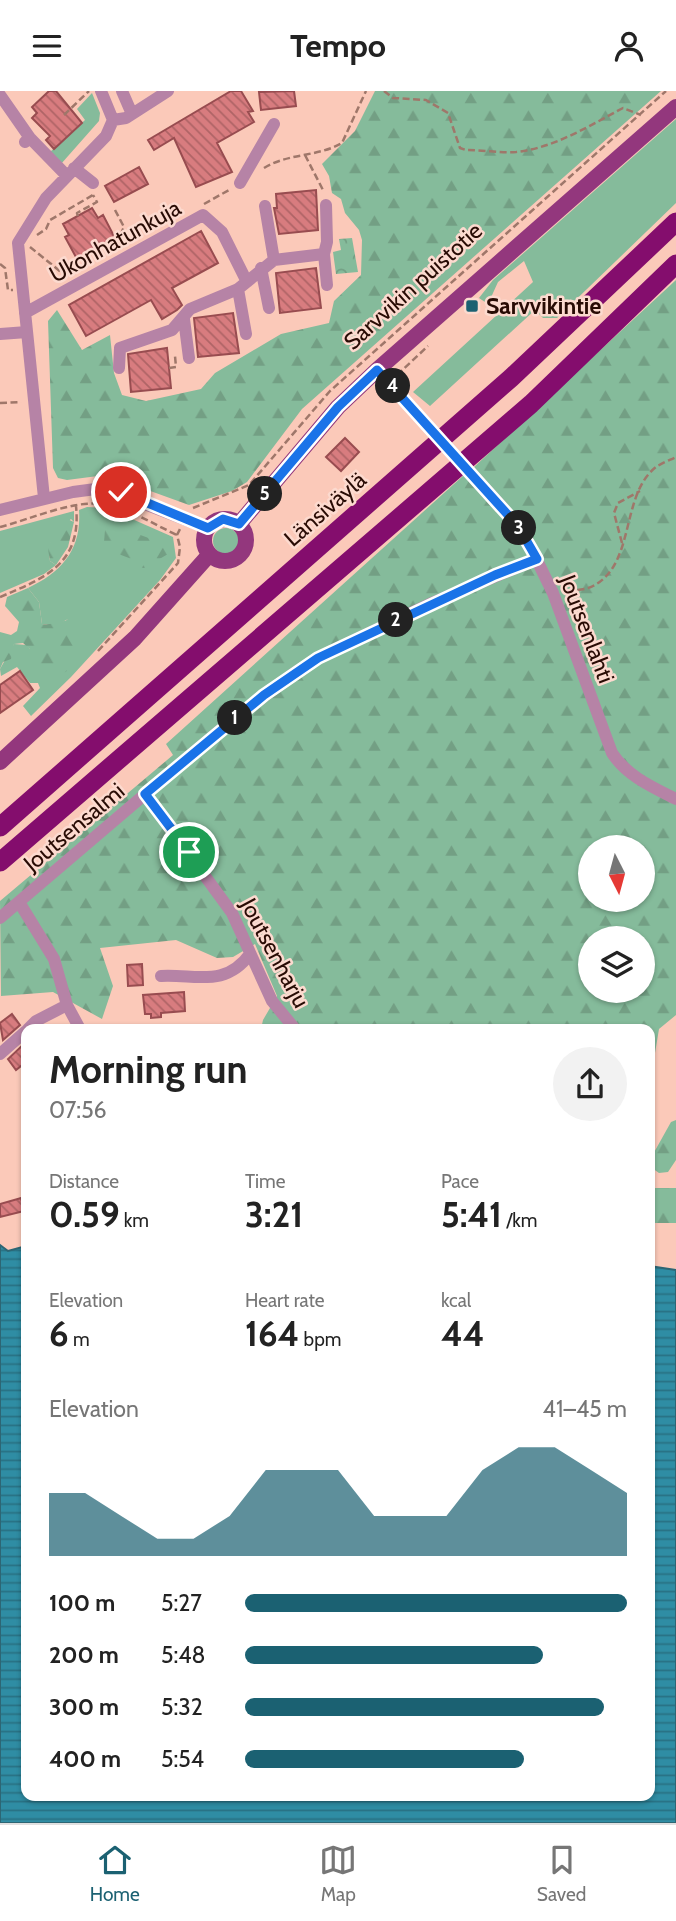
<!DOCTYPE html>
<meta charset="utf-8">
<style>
:root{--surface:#fff;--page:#f2f2f2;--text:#222;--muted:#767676;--line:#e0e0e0;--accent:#1b6172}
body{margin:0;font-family:Cabin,sans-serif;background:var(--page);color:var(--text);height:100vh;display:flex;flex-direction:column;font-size:26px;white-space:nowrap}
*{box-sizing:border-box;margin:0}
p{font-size:23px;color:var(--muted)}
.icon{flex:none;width:38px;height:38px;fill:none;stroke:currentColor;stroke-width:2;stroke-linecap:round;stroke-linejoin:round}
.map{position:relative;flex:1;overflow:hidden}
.side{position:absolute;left:21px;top:933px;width:634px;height:777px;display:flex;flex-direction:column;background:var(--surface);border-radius:14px;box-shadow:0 2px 5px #0004}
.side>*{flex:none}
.needle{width:46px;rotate:174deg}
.controls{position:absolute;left:578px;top:744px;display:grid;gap:14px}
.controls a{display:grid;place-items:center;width:77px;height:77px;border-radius:50%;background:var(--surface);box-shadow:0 2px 5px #0004;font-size:35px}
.pin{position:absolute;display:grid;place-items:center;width:60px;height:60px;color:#fff;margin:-30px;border:4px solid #fff;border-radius:50%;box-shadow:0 2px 7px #0007}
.km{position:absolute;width:35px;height:35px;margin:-18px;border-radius:50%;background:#222;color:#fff;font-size:19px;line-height:35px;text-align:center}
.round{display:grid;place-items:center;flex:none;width:74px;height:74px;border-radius:37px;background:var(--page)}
.overview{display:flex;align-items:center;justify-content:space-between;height:119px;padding:0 28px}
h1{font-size:38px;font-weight:700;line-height:52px}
.figures{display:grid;grid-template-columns:repeat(3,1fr);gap:10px;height:119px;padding:7px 28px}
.figures div{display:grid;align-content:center}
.figures b{font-size:35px;font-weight:700}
.figures small{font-size:19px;font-weight:400}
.figures p{font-size:19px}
.chart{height:196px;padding:14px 28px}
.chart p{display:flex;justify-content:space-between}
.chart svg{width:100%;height:126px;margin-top:7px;fill:var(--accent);opacity:.7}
ul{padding:0 28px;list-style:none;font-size:23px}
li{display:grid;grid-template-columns:112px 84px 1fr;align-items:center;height:52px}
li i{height:18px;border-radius:9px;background:var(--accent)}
header{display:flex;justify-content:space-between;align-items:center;height:91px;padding:0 28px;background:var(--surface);font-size:32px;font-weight:700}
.dock{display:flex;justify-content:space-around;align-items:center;height:98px;border-top:2px solid var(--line);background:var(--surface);font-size:19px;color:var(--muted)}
.dock a{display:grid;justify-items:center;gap:4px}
.dock .active{color:var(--accent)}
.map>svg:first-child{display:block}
</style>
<header><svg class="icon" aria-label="menu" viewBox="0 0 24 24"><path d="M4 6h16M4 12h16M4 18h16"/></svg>Tempo<svg class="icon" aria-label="person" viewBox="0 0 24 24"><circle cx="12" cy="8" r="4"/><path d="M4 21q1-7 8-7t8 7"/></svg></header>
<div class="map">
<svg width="676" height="1732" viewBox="0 0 676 1732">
<defs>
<pattern id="forest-firs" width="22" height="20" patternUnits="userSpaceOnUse" patternTransform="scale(1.75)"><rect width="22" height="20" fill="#85bb9b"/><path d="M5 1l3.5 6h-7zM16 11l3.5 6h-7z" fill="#739f84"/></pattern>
<pattern id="park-crowns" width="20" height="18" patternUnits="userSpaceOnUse" patternTransform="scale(1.75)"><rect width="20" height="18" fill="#85bb9b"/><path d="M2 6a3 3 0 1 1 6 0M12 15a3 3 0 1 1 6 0" fill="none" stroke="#739f84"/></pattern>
<pattern id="water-rules" width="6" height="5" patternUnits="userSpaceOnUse" patternTransform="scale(1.75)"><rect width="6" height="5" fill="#2f8da4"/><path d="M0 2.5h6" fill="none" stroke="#287183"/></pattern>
<pattern id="building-back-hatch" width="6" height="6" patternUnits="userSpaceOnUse" patternTransform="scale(1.75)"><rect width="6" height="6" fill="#d87c7f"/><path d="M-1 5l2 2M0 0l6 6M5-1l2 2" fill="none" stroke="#af6466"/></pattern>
</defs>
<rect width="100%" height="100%" fill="#fbc9b9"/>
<path fill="#85bb9b" d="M92,2L100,22L99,30L61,73L50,61L85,29L77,18Z
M676,28V112L557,227H543L535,219L430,315L413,301L533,191L524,170L498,191L488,213L479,207L493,189Z
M87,416L107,417L173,446L176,467L160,489L71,586L31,625L23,615L40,597L38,592H30L17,576L1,585L0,578L14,553L27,554L30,558L68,528L59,533H42L39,511L28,497C62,481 82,458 79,419Z
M74,420V431L71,428C57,441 46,449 50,470L56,474L44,483L0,502V440Z
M213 450a13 13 0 1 1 26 0a13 13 0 1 1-26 0Z"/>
<path fill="url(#forest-firs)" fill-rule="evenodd" d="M375,0H661L302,318L247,391L232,400L189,414L120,389L98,385L67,389L58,387L53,377L48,230L57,219L82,259L110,244L114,282L122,304L146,310L201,298L215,282L281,243L329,232L334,210L361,184L362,149L359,139L345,122L341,108L332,102L329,85L322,73L355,40Z
M676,189V924L659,938L654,968L649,967V938H261L263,929L277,905L255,853L233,866L217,867L176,849L100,857L113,895L102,928L53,901L1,905L0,810L173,664L166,653L464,384L496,421L506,413L474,376ZM590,756H642V808H590ZM590,847H642V900H590Z
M65,427L74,431L68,456L56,474L50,470L48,458L58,428Z
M113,434L165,453L168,463L144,477L136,476L129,467L108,459L104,451L105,439Z
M28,497L39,511L42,533C54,535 64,527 75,530C88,560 79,576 50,590L29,567L30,558L23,552L14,553L11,568L3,571L0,578V541L11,544L17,540L19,531L5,515L7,506Z
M676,1029V1069L668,1081L659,1082L652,1077V1065L671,1031Z
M649,1097H676V1132H649Z"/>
<path fill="url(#park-crowns)" d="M352,147L358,181L336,183L333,161L341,159L339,148Z"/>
<path fill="url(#water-rules)" stroke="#2d6674" stroke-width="2" d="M0,1154L8,1160L26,1155V1704H649V1175L676,1179V1732H0Z"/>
<path fill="url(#building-back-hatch)" stroke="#984c50" stroke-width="2" d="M49,0H56L82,32L54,58L46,49L50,45L32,27L37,22L32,16Z
M231,0H241L253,20L248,21L254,31L217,52L232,81L196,96L174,47L154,59L148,49Z
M294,0L296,15L261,19L259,1Z
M139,76L148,93L114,111L105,95Z
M316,99L318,139L279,143L274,117H277L276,103Z
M92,117L98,127L103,124L115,147L77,168L65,146L69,144L63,133Z
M201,140L218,172L172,197L182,214L177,219L162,228L151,209L86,245L69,214Z
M316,177L321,217L280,222L276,182Z
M233,222L239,262L198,266L194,227Z
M167,257L171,297L131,301L128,263Z
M345,347L359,361L341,380L326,366Z
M20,580L33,599L0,622V594Z
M142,873L143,894L128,895L127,874Z
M184,901L185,920L161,922V926L151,927V923H145L143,904Z
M12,923L20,934L3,949L0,932Z
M26,951V971L16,979L8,968Z
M21,1107L24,1120L0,1126V1113Z"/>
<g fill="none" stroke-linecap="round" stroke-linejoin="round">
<path stroke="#9f776a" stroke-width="2.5" stroke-dasharray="7 3.5" stroke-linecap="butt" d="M384,0L393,7L426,9L448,22L460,57L466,59C482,59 500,62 516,61C554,57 589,35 623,17L641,24
M64,24L89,0
M305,64L324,101
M264,77C288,62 318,66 342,52L366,0
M204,113L229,99
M115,119L124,136L119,147
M78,125L77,122L97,111L93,104
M37,144L46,138L50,129L93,104
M106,152L119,146
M30,156L66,185
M0,173L5,177L8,199H13
M169,277L176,276L175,265
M397,284L428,255
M0,312L21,311
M193,417L249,394L330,300L666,0
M0,436C28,429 73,409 101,413C127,416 153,433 177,444
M622,452L614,422L618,412L640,400
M567,500C575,499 586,499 593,495C636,473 620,404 656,376C662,372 670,369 676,366
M0,506C45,487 82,473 76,415
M98,560L178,472L180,456L177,444L180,438"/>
<path stroke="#b683a6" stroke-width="12" d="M122,0L132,23
M0,4L30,47
M113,29L126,27L168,0
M25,51L30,47L67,85
M74,77L93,92
M240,92L274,33
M324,163L327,151L326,114
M274,169L324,163L327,194
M261,177L269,217
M238,198L246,243
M25,222L203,124L222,141L247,191
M184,228L189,267
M0,243L27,241
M119,277L120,257L172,239L190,218L238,198L274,169L265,115
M377,279L411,316
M44,407L18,152L46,107L106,45L113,29L101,0
M502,416L528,451L553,502L612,662C627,685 652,696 676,708
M0,419L73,401L103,397L207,437
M145,703L232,822L272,910L295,938
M19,811L54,868L67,914L80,938
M0,827L225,635L293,583L318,567L432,512L537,468
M161,885C196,883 225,897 250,863
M28,938L36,930L67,914
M0,963L26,940"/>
<path stroke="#93377d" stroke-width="16" d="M204 449a21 21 0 1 1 42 0a21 21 0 1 1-42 0Z
M239,433L338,316L377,279L676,16
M0,671L135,547L209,464"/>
<path stroke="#840d6d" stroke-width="19" d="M0,736L511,287L676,131
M0,771L531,313L676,173"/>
<path stroke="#b683a6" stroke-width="12" d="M411,316L502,416"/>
</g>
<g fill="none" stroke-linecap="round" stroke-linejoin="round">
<defs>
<path id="route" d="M121,401L208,437L223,428L239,433L338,316L377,279L518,435L537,468L495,484L318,567L264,604L145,703L189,761"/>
</defs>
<use href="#route" stroke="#fff" stroke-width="14"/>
<use href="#route" stroke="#1a73e8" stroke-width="9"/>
</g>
<rect fill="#1b6172" stroke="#fcdacf" stroke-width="2.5" x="465" y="208" width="14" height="14" rx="3.5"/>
<g text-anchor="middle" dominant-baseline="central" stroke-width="5" stroke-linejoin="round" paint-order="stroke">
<g font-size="23" fill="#280b04" stroke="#fcdacf">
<text transform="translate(115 150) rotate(-29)">Ukonhatunkuja</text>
<text transform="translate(413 195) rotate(-42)">Sarvvikin puistotie</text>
<text transform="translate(325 418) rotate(-41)">Länsiväylä</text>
<text transform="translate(587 538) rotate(69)">Joutsenlahti</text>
<text transform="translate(74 736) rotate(-40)">Joutsensalmi</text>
<text transform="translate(275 862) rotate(62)">Joutsenharju</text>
</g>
<g font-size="23" font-weight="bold" fill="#280b04" stroke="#fcdacf" text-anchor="start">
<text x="486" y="215">Sarvvikintie</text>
</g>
</g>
</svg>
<div class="controls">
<a><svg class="needle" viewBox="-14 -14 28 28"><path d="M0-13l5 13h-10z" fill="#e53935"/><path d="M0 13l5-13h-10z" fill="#767676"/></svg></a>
<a><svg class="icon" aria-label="layers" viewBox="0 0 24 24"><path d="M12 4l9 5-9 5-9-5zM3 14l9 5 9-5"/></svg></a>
</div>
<div class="pin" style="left:189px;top:761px;background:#1e9e55"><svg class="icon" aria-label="arrive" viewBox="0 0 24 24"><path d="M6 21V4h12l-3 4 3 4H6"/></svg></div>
<div class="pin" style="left:121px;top:401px;background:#d93025"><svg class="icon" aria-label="check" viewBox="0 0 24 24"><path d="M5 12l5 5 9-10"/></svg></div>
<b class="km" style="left:235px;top:627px">1</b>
<b class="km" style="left:396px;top:529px">2</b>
<b class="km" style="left:519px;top:437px">3</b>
<b class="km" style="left:393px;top:295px">4</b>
<b class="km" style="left:265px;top:403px">5</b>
<section class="side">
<div class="overview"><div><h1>Morning run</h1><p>07:56</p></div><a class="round"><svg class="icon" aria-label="share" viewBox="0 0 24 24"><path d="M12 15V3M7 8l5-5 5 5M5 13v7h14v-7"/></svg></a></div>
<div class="figures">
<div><p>Distance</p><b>0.59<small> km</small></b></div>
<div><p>Time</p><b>3:21</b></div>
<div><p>Pace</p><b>5:41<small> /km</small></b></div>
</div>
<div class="figures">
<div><p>Elevation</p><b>6<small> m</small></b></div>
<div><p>Heart rate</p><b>164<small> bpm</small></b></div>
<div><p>kcal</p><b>44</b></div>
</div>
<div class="chart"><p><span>Elevation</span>41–45 m</p>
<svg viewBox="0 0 160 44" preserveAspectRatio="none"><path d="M0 44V22L10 22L20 30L30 38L40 38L50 30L60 14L70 14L80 14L90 30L100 30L110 30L120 14L130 6L140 6L150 14L160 22V44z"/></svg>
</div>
<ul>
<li><b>100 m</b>5:27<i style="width:100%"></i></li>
<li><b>200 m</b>5:48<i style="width:78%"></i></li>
<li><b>300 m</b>5:32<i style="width:94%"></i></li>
<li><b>400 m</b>5:54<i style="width:73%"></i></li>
</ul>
</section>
</div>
<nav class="dock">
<a class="active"><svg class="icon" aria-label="home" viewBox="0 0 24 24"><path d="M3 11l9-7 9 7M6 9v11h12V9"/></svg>Home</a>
<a><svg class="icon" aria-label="map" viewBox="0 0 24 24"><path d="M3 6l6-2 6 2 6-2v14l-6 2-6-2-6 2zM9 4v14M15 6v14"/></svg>Map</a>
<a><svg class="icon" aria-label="saved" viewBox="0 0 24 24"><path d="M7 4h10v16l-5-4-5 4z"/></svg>Saved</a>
</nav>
